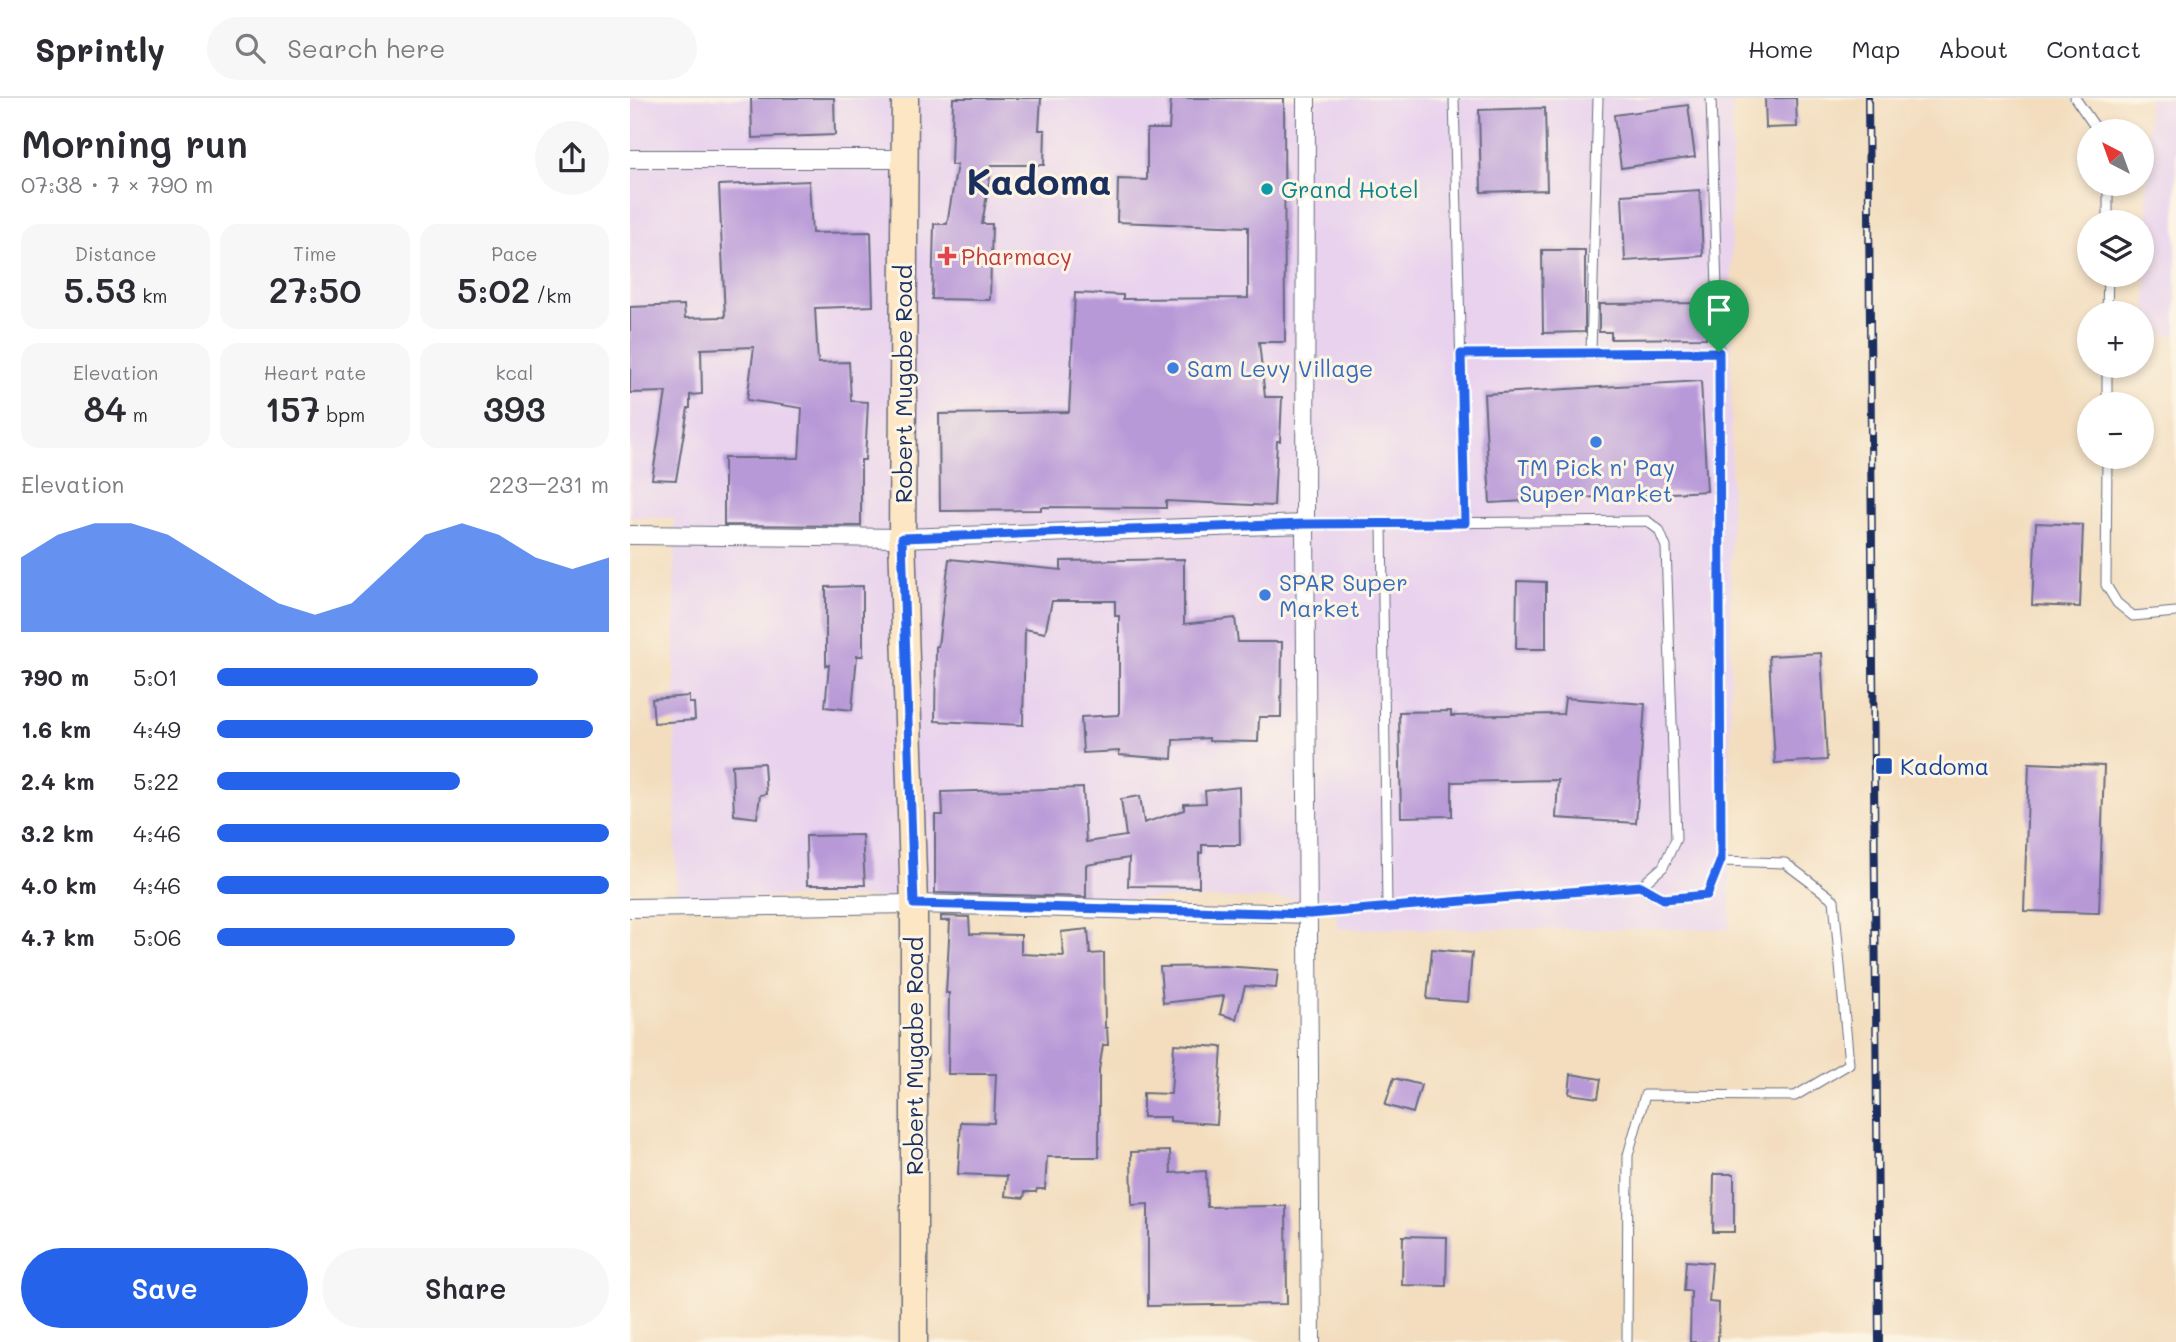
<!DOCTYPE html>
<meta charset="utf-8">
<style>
:root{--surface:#fff;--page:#f7f7f7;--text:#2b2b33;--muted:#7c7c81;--line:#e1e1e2;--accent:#2563eb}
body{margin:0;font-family:Mali,sans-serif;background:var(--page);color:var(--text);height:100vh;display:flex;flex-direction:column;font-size:26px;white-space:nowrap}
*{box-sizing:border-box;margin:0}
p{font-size:23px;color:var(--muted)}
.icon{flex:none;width:38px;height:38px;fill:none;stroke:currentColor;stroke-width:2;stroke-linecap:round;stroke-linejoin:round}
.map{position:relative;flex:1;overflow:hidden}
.panel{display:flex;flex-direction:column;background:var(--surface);width:630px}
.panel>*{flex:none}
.needle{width:46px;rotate:319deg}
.controls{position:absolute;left:1447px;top:21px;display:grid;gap:14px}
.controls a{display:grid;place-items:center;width:77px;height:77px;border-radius:50%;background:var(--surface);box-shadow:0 4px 10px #0003;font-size:35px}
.pin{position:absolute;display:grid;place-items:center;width:60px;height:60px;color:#fff;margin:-72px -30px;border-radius:50% 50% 50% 0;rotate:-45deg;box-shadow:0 0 7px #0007}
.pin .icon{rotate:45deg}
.round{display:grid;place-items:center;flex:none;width:74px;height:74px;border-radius:37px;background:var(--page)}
.headline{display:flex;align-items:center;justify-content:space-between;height:119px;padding:0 21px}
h1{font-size:38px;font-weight:600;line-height:52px}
.stats{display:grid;grid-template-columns:repeat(3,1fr);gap:10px;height:119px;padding:7px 21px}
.stats div{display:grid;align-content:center;border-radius:18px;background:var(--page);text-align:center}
.stats b{font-size:35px;font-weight:600}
.stats small{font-size:19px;font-weight:400}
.stats p{font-size:19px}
.chart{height:196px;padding:14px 21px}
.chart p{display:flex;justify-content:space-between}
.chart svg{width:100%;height:126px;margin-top:7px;fill:var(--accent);opacity:.7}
.primary-button{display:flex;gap:14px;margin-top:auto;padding:14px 21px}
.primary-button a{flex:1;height:80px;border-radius:42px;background:var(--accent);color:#fff;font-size:28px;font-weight:600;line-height:80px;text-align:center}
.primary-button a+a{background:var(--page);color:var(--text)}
ul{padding:0 21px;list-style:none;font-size:23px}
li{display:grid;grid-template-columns:112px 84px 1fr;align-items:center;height:52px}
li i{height:18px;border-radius:9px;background:var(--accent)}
header{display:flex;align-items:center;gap:42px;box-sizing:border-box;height:98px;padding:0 35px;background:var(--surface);border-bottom:2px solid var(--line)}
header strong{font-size:33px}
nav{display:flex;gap:38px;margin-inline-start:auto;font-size:24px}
.search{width:490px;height:63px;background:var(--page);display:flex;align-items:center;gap:18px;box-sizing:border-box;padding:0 24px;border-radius:38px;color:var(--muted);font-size:26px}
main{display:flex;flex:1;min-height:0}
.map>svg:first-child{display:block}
</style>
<header>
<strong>Sprintly</strong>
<div class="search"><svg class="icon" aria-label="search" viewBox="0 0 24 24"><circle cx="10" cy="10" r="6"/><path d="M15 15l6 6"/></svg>Search here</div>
<nav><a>Home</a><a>Map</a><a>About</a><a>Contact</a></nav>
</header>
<main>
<section class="panel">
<div class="headline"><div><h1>Morning run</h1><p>07:38 · 7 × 790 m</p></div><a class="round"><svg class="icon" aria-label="share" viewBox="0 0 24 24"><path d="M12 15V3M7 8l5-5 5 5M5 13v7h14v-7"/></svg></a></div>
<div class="stats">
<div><p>Distance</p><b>5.53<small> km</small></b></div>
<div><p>Time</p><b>27:50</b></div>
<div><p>Pace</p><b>5:02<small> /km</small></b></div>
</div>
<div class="stats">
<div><p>Elevation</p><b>84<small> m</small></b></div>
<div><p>Heart rate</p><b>157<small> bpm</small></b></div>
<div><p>kcal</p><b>393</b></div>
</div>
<div class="chart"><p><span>Elevation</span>223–231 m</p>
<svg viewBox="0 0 160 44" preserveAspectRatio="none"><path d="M0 44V18L10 10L20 6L30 6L40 10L50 18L60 26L70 34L80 38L90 34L100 22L110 10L120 6L130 10L140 18L150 22L160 18V44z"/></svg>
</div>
<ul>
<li><b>790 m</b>5:01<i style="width:82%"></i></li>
<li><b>1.6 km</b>4:49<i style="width:96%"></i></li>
<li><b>2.4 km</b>5:22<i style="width:62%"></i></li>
<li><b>3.2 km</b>4:46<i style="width:100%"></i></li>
<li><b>4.0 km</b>4:46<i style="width:100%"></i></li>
<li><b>4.7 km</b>5:06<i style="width:76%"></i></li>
</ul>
<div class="primary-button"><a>Save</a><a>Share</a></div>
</section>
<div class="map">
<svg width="1546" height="1244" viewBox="0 0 1546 1244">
<rect width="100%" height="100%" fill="#fcf5e5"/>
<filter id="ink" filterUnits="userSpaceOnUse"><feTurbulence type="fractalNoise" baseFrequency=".0143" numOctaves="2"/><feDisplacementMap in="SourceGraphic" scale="14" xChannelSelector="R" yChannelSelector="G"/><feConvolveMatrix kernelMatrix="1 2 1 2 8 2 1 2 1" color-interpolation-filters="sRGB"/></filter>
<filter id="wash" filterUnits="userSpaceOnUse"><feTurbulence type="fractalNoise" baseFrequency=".00686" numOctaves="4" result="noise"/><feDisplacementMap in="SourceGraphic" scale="28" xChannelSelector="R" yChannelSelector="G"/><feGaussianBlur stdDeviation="1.57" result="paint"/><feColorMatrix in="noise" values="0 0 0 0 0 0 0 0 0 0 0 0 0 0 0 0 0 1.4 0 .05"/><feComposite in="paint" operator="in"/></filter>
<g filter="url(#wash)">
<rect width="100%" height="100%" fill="#f3ddbe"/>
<path fill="#e8d2ee" d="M0,0H1102L1100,831H709L703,801L46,799L44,420L0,419Z
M1518,0H1546V237H1516Z"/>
<g id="blocks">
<path fill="#b899d8" d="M121,0H204L205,37L122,40Z
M323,0H411L409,32H415L414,67H362L352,126H362L360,202L302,201L304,126H317L327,67H321Z
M541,0H654L655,244H629L635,299H652L650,343H647L644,408L536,403V410L411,409V412L310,413L309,316L439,314L445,195L493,197V201L618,200V129L487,124L488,81L517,82V31H539Z
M1135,0H1166L1167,29L1136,30Z
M1058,7L1065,59L991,70L984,17Z
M915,10L917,92L851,94L849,12Z
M179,83L182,135L241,134L243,208L185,210L188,265L219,264L221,303L238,304L235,362H231V428L94,427V360H169L172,310L117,302L124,249L71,251L72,296L60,297V310H58L46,382L22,381L36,294L0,295V209L54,207L55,220L95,219L89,87Z
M1070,92L1073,158L995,163L992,97Z
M912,152H955V234L913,235Z
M1076,205V240L981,241V234H969V206Z
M1071,283L1077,393L860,405L854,296Z
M1406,425L1453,427L1450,509L1402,507Z
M319,461L431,472V463L554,461V526L605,520L608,544H652L651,619H629L628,644L579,643V640L543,642L542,661L489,657V653L453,655L451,619L489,617V518H485V503H422L415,535L395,531L393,627L305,623L306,548H308Z
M887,483L916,484V551H886Z
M233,488V558H227L222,612L195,609L199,567L196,568V489Z
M1191,555L1197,662L1145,665L1139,558Z
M59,598V605H64L65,622L24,625L22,601Z
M935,600L1015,606L1006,725L926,720L928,682L822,684V718L771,719L769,614L821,613V618L933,616Z
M134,665L136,696L130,697L127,720L104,717L102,667Z
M1399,665L1474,668L1469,815L1394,813Z
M609,689L610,747H572V755H569V789L498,788L499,760L456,767V799L305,795V717H313L312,694L453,690L456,744L496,738L491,701L510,698L514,725L554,712V706L576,705L575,693Z
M232,737L235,787H177L176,738Z
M311,818L339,819L340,836L391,837V856L434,858L431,834L458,831L460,856L474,855L475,930H477L478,947H473L469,972V1059H417L415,1091H407L406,1094H395L394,1100L375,1098L377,1078L328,1076L331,1024L364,1025L366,976H318L319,895H316L320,823H311Z
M802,851L842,855L838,904L797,901Z
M594,868L648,872L646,890L615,888L606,921L590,916L594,898L533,905L530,869Z
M544,946L592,949L587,1026L540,1023V1019H513V995L541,996Z
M941,976L971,981L968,1000L939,996Z
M764,980L791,987L783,1015L755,1007Z
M540,1053L541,1075L576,1073L577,1109L656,1108L657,1206L518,1208V1106L502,1107L501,1054Z
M1084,1076H1104V1134H1083Z
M773,1138L817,1139L816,1188L772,1187Z
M1056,1163L1082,1165L1079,1204L1089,1205L1088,1244H1060L1061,1193H1054Z"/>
</g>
</g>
<g filter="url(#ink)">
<use href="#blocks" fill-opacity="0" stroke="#676c80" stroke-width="2"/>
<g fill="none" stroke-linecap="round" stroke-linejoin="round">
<defs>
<path id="lane" d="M824,0L835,425
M1445,0L1468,33
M1478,124V86
M1477,215L1478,177
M961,255L968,0
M831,256L1089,254
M1477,306V268
M1477,359L1476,487L1487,505L1503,518L1546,514
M675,426L1017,423L1029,432L1036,449L1046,741L1033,769L1011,788L680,816
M752,426L757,809
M1011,788L1034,801L1077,797L1091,763L1089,254L1081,0
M997,1244L998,1057L1015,997L1165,998L1219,966L1204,802L1155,765L1091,763"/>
<path id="street" d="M676,0L675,426L681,1244
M0,61H274
M0,437L272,440L675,426
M0,810L284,806L680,816"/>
<path id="secondary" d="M275,0L272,440L284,806V1244"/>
</defs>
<use href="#lane" stroke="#676c80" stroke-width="11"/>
<use href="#street" stroke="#676c80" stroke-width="20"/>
<use href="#secondary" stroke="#676c80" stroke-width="29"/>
<use href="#lane" stroke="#fff" stroke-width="9"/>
<use href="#street" stroke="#fff" stroke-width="18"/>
<use href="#secondary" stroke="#fce6c4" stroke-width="26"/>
<defs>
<path id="rail" d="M1238,0L1249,1244"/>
</defs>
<use href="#rail" stroke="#1b2f5e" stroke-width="8"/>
<use href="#rail" stroke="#fcf5e5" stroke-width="5" stroke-dasharray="16" stroke-linecap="butt"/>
</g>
</g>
<g fill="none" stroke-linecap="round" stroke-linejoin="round" filter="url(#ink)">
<defs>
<path id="route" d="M1089,254L1091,762L1077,797L1034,801L1011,788L680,816L284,806L272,440L675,426L835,425L831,256Z"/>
</defs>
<use href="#route" stroke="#fff" stroke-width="14"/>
<use href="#route" stroke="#2563eb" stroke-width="9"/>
</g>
<circle fill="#0f9aa8" stroke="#fcf5e5" stroke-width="2.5" cx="637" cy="91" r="7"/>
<path fill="#e0444e" stroke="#fcf5e5" stroke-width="2.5" d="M313.5 147.5h7v7h7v7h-7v7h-7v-7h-7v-7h7z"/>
<g fill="#3f7fe0" stroke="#fcf5e5" stroke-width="2.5">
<circle cx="543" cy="270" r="7"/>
<circle cx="966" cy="344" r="7"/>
<circle cx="635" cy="497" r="7"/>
</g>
<rect fill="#1a4fb4" stroke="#fcf5e5" stroke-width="2.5" x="1245" y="659" width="18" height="18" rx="3.5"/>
<g text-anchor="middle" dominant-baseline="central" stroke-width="6" stroke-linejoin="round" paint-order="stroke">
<g font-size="23" fill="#0d838f" stroke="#fcf5e5" text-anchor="start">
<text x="651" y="91">Grand Hotel</text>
</g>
<g font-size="23" fill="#be3a42" stroke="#fcf5e5" text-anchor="start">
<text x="331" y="158">Pharmacy</text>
</g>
<g font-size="23" fill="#366cbe" stroke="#fcf5e5" text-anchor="start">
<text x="557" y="270">Sam Levy Village</text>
<text x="966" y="369" text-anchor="middle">TM Pick n' Pay<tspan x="966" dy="26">Super Market</tspan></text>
<text x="649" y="484">SPAR Super<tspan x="649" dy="26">Market</tspan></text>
</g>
<g font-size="23" fill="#1b2f5e" stroke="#fcf5e5">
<text transform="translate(273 286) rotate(-90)">Robert Mugabe Road</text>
<text transform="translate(284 958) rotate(-90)">Robert Mugabe Road</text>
</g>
<g font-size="23" fill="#164399" stroke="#fcf5e5" text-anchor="start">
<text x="1270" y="668">Kadoma</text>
</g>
<g font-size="37" font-weight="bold" fill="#1b2f5e" stroke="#fcf5e5">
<text x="409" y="82">Kadoma</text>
</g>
</g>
</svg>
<div class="controls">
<a><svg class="needle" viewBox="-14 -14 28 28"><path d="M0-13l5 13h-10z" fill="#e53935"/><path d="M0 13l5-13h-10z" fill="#7c7c81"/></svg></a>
<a><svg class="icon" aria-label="layers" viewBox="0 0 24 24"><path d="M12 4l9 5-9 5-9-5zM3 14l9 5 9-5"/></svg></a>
<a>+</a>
<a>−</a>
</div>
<div class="pin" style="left:1089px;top:254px;background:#1e9e55"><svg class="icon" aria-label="arrive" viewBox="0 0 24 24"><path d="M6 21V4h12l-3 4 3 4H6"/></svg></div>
</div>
</main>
